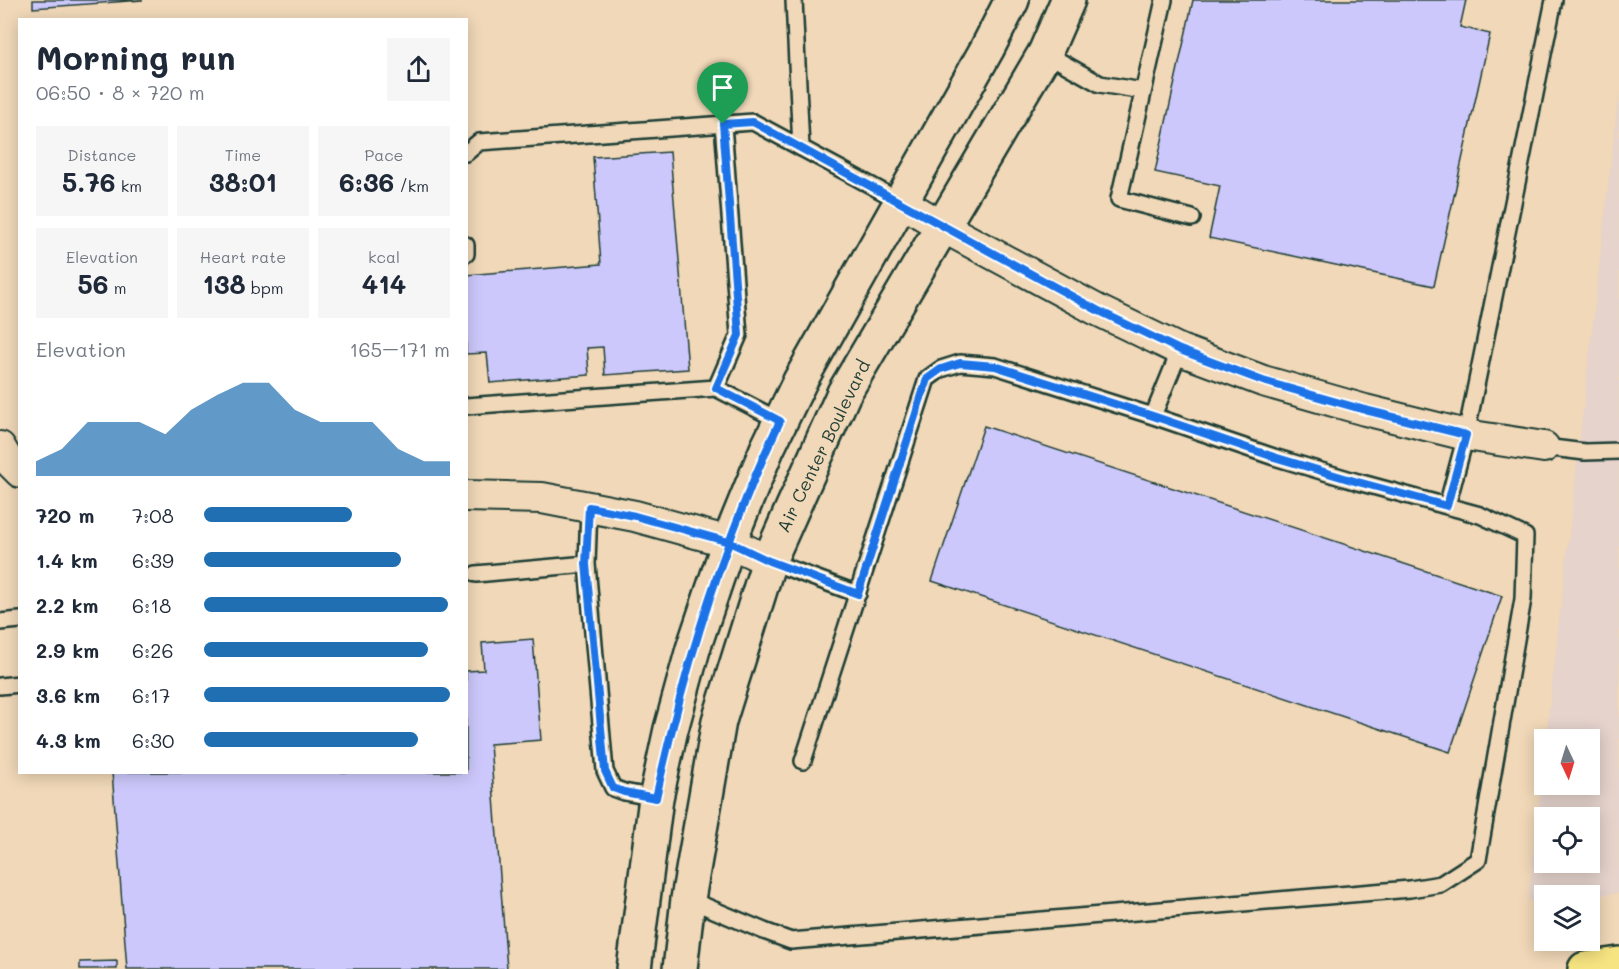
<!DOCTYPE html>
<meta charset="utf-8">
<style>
:root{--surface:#fff;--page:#f6f6f7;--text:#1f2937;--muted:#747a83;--accent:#1f6fb2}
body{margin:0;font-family:Mali,sans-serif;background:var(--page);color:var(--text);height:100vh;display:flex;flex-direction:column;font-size:22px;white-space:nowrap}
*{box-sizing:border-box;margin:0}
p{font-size:20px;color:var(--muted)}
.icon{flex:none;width:33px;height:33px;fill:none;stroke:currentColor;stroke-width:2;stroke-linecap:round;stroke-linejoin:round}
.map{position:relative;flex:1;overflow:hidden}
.sheet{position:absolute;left:18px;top:18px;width:450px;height:756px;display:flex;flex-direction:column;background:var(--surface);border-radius:0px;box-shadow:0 3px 15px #0003}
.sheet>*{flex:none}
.needle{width:39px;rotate:176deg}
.buttons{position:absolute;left:1534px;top:729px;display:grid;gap:12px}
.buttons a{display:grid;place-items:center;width:66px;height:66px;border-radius:0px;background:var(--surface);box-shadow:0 3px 15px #0003;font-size:30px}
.pin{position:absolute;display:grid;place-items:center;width:51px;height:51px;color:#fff;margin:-62px -26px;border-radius:50% 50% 50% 0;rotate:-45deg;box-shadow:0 0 6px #0007}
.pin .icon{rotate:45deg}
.round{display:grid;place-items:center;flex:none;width:63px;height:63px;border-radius:0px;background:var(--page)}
.headline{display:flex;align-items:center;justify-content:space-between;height:102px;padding:0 18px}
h1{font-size:33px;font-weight:700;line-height:45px}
.figures{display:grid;grid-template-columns:repeat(3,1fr);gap:9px;height:102px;padding:6px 18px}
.figures div{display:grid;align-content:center;border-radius:0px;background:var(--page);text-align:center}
.figures b{font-size:26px;font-weight:700}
.figures small{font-size:16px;font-weight:400}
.figures p{font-size:16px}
.chart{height:168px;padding:12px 18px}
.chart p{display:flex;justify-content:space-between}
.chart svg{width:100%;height:108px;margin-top:6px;fill:var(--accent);opacity:.7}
ul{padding:0 18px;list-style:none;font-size:20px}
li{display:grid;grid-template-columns:96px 72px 1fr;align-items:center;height:45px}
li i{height:15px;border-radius:8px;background:var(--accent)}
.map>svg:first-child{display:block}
</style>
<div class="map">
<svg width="1619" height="969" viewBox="0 0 1619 969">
<rect width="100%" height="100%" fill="#f0d8b8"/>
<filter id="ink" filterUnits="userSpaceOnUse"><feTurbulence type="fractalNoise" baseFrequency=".0167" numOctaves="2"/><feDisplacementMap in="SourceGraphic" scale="12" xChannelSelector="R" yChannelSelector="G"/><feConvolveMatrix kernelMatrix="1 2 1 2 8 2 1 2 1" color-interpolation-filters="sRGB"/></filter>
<g filter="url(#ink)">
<path fill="#e5d3cc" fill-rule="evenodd" d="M1619,91V893L1590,896H1545V900L1528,901L1545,747V784H1590V740L1546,739ZM1545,818H1590V862H1545Z"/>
<path fill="#ccc8fb" stroke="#1f3d34" stroke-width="1.5" d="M33,0H143L33,8Z
M1193,0H1466L1460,27L1490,34L1434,286L1209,238L1220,186L1155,172Z
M670,152L688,369L605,375L603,347L587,348L589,375L490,383L487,353L466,354V275L601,264L593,157Z
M984,426L1502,596L1450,752L932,581Z
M533,639L541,740L490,744L507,969H127L112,772H466V671L484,670L482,643Z
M117,961V969H80V962Z"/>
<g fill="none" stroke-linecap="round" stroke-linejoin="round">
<defs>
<path id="service" d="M794,0L801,148
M1164,0L1119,199L1192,218
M1045,53L1100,84L1143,91
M466,153L479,142L753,122L900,201
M466,245V254
M716,388L739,335L723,124
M466,406L716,388L780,421
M1153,416L1180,350
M1544,447L1585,452L1619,451
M1447,506L1466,435L1554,0
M589,507L587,564L605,771L613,788L624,792L656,798
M769,561L858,594
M476,574L587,564
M0,622L20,620
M0,686L20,684
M688,899L764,931L791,941L1410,889L1441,884L1478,860L1523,599L1525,536L1480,515L1358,482L1274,457L1153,416L995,366L960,363L941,369L927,379L803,761"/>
<path id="minor" d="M900,201L943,227L1097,310L1180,350L1263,381L1365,410L1466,435L1544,447
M0,447L7,459L20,472
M466,496L542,498L635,516L729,542L769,561"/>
<path id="tertiary" d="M634,969L656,798L671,729L693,649L729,542L767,449L800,381L987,49L1012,0
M680,969L688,899L719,721L769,561L844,393L1045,53L1068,0"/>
<path id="motorway" d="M1585,969L1619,964"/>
</defs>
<use href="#service" stroke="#1f3d34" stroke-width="20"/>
<use href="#minor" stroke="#1f3d34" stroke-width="34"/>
<use href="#tertiary" stroke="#1f3d34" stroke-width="38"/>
<use href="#motorway" stroke="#1f3d34" stroke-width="38"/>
<use href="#service" stroke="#f0d8b8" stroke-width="15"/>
<use href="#minor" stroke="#f0d8b8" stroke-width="30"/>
<use href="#tertiary" stroke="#f0d8b8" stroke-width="33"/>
<use href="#motorway" stroke="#f6e381" stroke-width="33"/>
</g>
</g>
<g fill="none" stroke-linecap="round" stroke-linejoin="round" filter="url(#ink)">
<defs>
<path id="route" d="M723,124L739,335L716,388L780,421C723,541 684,668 656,798L624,792L613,788L605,771L586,564L589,507L635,516L729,542L769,561L858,594L927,379L941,369L960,363L995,366L1153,416L1274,457L1358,482L1447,506L1466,435L1365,410L1263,381L1180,350L1097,310L753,122L723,124"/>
</defs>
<use href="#route" stroke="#fff" stroke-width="12"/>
<use href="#route" stroke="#1a73e8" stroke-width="8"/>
</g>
<g text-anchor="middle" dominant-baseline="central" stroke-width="5" stroke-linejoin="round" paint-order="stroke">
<g font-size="18" fill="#1f3d34" stroke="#f0d8b8">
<text transform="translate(823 446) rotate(-64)">Air Center Boulevard</text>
</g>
</g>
</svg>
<div class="buttons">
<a><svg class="needle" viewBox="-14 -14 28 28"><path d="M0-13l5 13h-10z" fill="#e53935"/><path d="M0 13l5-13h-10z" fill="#747a83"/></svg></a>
<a><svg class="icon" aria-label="locate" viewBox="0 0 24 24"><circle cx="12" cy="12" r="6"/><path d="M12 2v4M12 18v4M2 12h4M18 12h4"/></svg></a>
<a><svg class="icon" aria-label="layers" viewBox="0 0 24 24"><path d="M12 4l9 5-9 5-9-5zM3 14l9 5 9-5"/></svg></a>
</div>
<div class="pin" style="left:723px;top:124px;background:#1e9e55"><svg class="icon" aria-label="arrive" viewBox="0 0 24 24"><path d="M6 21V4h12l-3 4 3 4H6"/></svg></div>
<section class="sheet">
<div class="headline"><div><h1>Morning run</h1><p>06:50 · 8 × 720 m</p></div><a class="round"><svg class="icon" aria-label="share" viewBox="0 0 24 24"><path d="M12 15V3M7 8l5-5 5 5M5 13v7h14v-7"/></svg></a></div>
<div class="figures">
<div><p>Distance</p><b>5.76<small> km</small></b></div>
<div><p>Time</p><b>38:01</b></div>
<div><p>Pace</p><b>6:36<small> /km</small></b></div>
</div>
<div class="figures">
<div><p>Elevation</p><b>56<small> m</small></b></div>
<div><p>Heart rate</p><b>138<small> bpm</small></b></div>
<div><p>kcal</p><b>414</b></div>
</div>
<div class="chart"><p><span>Elevation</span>165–171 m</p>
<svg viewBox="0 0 160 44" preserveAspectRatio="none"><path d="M0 44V38L10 33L20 22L30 22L40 22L50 27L60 17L70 11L80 6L90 6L100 17L110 22L120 22L130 22L140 33L150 38L160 38V44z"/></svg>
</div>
<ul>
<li><b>720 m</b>7:08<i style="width:60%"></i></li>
<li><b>1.4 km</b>6:39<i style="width:80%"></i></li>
<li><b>2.2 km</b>6:18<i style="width:99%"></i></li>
<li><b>2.9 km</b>6:26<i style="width:91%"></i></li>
<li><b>3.6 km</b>6:17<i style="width:100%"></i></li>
<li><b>4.3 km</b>6:30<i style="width:87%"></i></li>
</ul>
</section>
</div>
